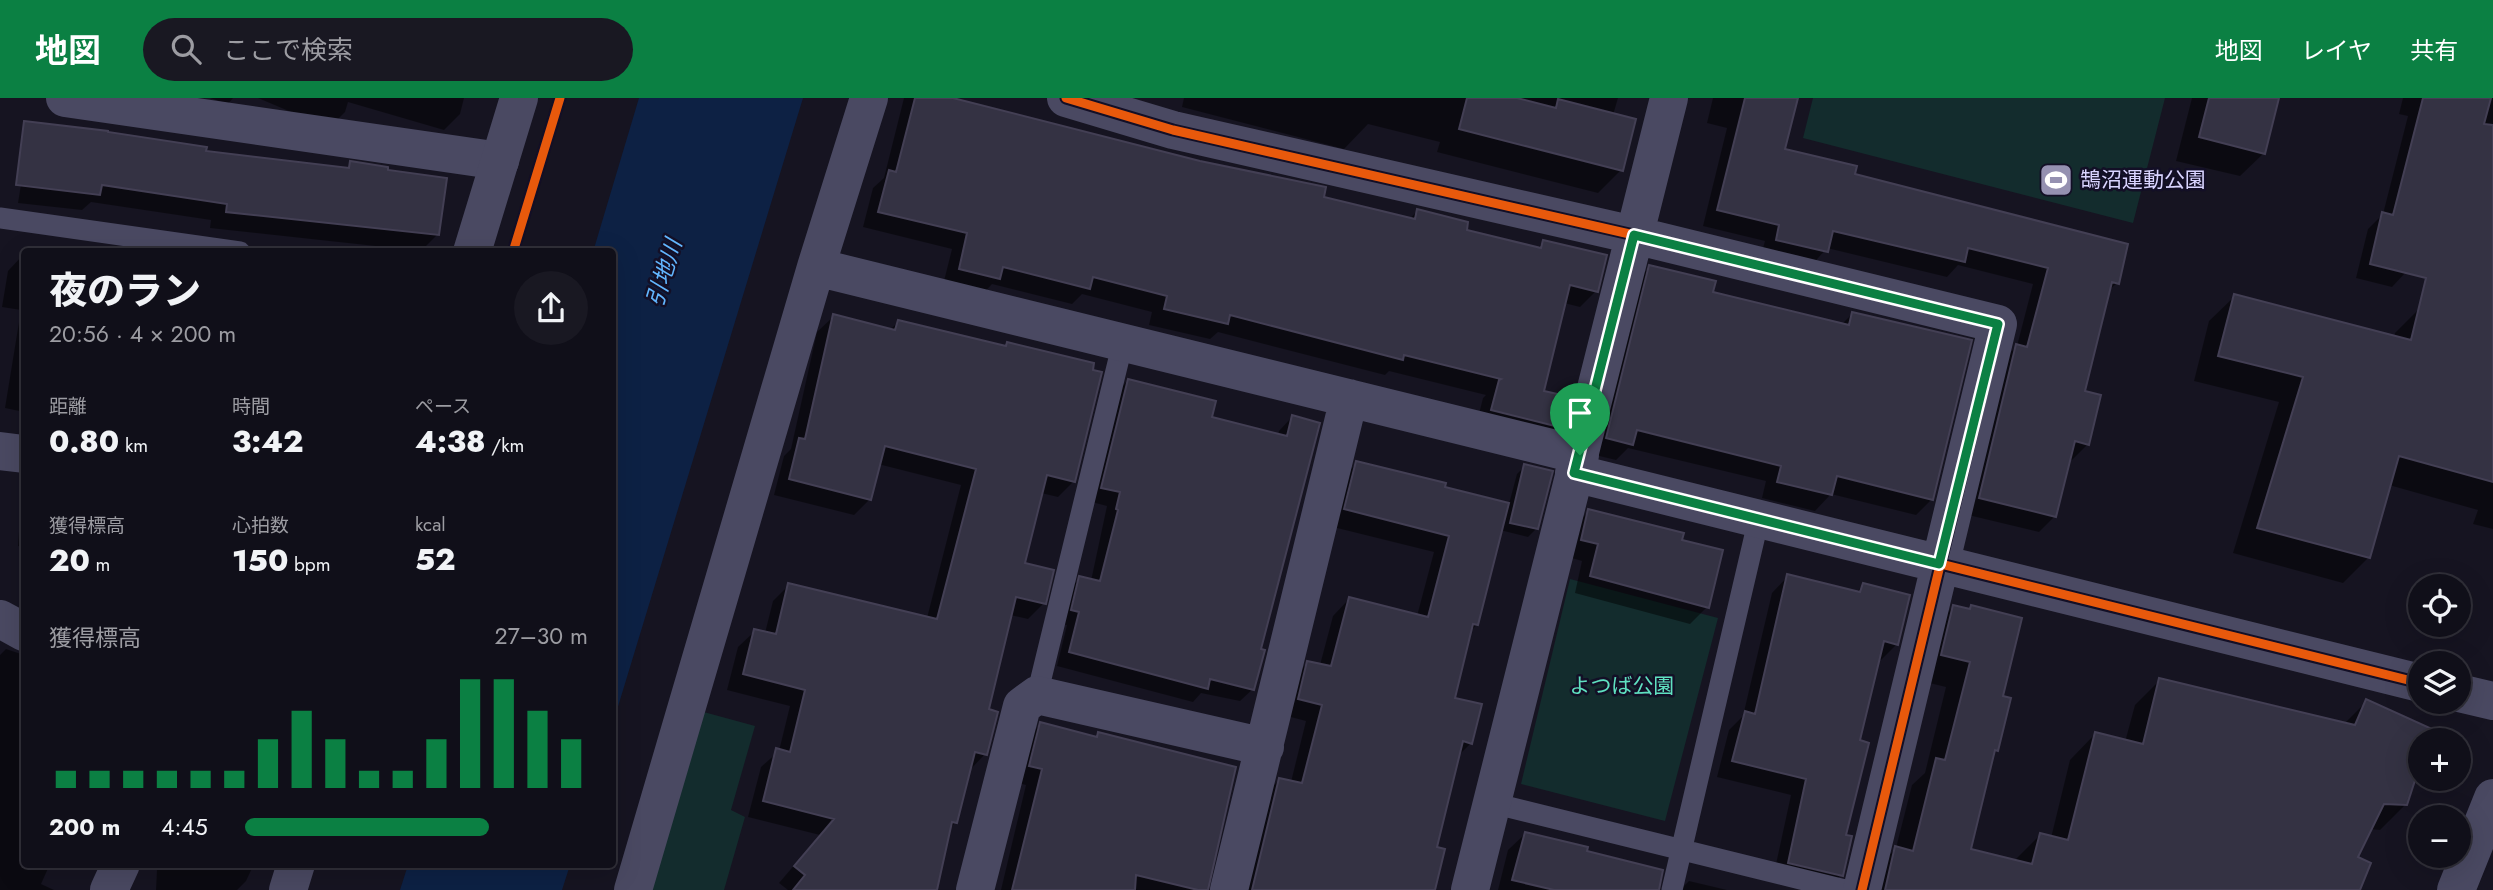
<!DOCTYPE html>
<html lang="ja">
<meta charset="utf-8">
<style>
:root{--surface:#100f19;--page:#191822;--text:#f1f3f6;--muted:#9c9ca2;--line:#302f38;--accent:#0b8043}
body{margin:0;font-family:Jost,"Noto Sans JP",sans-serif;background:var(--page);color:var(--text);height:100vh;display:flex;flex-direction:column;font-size:26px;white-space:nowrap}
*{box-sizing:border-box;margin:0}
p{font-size:23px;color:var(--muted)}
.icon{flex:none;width:38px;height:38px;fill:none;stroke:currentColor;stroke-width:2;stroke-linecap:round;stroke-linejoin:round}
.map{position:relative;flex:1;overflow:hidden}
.sheet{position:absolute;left:21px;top:150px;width:595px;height:620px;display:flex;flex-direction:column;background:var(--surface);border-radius:7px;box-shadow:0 7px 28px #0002,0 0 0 2px var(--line)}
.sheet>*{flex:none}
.buttons{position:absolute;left:2408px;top:476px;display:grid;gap:14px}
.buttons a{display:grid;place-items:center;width:63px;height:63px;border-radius:50%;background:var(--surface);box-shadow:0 7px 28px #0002,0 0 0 2px var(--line);font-size:35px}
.pin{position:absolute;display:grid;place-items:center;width:60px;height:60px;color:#fff;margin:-72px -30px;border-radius:50% 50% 50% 0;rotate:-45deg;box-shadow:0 0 7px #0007}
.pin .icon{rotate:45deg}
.round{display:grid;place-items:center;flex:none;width:74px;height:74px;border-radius:37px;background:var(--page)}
.summary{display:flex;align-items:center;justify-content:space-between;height:119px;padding:0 28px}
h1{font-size:38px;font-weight:800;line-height:52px}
.stats{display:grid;grid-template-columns:repeat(3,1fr);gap:10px;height:119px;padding:7px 28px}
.stats div{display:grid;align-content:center}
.stats b{font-size:30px;font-weight:800}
.stats small{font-size:19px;font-weight:400}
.stats p{font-size:19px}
.chart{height:196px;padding:14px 28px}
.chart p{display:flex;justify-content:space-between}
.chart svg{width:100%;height:126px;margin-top:7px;stroke:var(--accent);stroke-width:6}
ul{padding:0 28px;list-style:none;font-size:23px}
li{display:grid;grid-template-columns:112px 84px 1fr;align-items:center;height:52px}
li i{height:18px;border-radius:9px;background:var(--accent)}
header{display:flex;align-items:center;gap:42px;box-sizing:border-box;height:98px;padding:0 35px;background:var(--accent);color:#fff}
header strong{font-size:33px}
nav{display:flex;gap:38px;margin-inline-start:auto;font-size:24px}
.search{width:490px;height:63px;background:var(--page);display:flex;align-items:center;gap:18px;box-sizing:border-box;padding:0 24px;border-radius:38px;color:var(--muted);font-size:26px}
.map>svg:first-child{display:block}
</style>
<header>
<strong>地図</strong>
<div class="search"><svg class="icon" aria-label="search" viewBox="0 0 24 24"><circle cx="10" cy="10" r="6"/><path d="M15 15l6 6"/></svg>ここで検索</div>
<nav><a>地図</a><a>レイヤ</a><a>共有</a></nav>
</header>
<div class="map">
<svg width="2493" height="792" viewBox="0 0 2493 792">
<rect width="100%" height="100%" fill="#161421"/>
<path fill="#132c2d" d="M1813,0H2165L2133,125L1803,40Z
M1570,481L1718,520L1665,723L1521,686Z
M700,613L755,628L731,712L745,719L724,792H649Z"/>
<path fill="#0d2144" d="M639,0H803L613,625L612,154H593Z
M408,767V766L570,767L562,792H400Z"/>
<path fill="#0007" d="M210,0H233L228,6Z
M258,0H464L460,16L444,32L348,4L345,14L329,30Z
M904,0H957L964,2L963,4L1322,100L1409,122L1417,113L1464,133L1537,151L1544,143L1596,193L1580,209L1564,205L1542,294L1562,330L1546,346L1476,328L1483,300L1486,297L1389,273L1385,277L1218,234L1210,241L1149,227L1152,214L1082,196L1072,206L992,186L982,197L943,187L952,151L863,129L873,90L884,80Z
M1184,0H1618L1613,17L1621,72L1598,95L1437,54L1440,44L1368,26L1344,51L1182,9Z
M1713,0H1796L1783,52L1853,77L2117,185L2108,193L2083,295L2088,346L2072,362L2069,361L2055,418L2039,434L1964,416L2000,264L2017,248L2033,186L1958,167L1947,179L1827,150L1810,169L1761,157L1765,143L1703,128L1727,30L1707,25Z
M2192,0H2277L2264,55L2240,78L2176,63Z
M2403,0H2493V193L2406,174L2392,189L2356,180L2368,131L2383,116L2408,18L2399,16Z
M28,43L204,55L437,137L421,153L210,130L211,122L91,104L82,112L18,105Z
M22,158L24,159V314L5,310L21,212L2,209L8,173Z
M1650,169L1711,195L1841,227L1852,216L1932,401L1916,417L1831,396L1815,413L1762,400L1766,383L1628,350L1616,362L1591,356L1634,185Z
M2235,198L2394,239L2395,235L2420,210L2493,234V431L2473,426L2478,412L2389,387L2369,459L2343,485L2233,455L2279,304L2194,283L2209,223Z
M834,218L890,232L898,224L1004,249L1008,246L1074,383L1058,399L1041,395L1023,466L1044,505L1028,521L1010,517L987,613L985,656L969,673L956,724L949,731L935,792H788L779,785L820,737L748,719L761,669L779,653L790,608L727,592L738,549L755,533L765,535L773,503L789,487L927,520L961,387L878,366L870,401L854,417L774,397L784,358L791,351L817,234Z
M1128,282L1210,320L1278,337L1279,333L1292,319L1254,590L1240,603L1201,595L1193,604L1057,568L1067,527L1059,525L1066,494L1080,480L1091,483L1107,408L1088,403L1115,296Z
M1357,365L1509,406L1517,376L1525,368L1536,431L1528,439L1500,432L1477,527L1469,534L1453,601L1471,645L1458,658L1435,750L1433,792H1240L1263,698L1279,682L1291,684L1306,623L1283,617L1291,581L1308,565L1320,567L1333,518L1349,501L1417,518L1434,454L1329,428L1340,382Z
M24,402V449L18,448L21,405Z
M1589,413L1680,443L1707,509L1690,526L1575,495L1582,463L1565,458L1572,430Z
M1788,478L1856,495L1863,487L1897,546L1881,562L1878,561L1857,644L1841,777L1826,792L1773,780L1791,697L1717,679L1729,632L1743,618L1772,495Z
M1953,509L1968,513L1971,509L2001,599L1997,652L1992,657L1968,752L2015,762L2040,737L2051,740L2070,662L2095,636L2125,644L2135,607L2160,582L2344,626L2366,604L2430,632L2426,642H2420V661L2406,706L2380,732L2370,731L2356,760L2358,792H1866L1870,776L1896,750L1912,687L1925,675L1946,589L1917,582L1928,534Z
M6,551L24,557V766H50L41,786L54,792H0V557Z
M1041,626L1094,640L1098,636L1206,792H1001L1026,687L1014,684L1024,643Z
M1525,736L1584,754L1658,792H1498L1508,752Z
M145,766H254L246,783L237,792H156L157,772Z
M1689,783L1727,792H1680Z"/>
<path fill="#343243" stroke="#433f54" stroke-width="2" d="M915,0H953L1200,63L1326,89L1324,99L1415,121L1417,111L1468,124L1467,132L1541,150L1543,142L1607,157L1598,194L1570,187L1544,293L1571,299L1563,330L1491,312L1499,282L1501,281L1404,257L1403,262L1230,217L1228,226L1164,211L1167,198L1093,179L1090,191L1003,169L1000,181L959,171L967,135L878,114L889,72L896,74Z
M1467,0H1517L1556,10L1558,1L1636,21L1623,73L1459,31Z
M1745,0H1798L1785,51L1857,68L1855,76L2128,146L2119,186L2112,184L2085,293L2101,297L2089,347L2075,343L2056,419L1979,400L2016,246L2027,249L2048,170L1968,150L1965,164L1833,133L1828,154L1776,142L1779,127L1717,112Z
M2209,0H2279L2265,56L2199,39Z
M2423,0H2491L2484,26L2493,27V384L2399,358L2370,460L2257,430L2303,279L2218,258L2234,196L2411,242L2426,180L2370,166L2382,114L2393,117Z
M24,23L108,33V34L207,49L206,53L349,70L350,63L388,69V72L447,80L439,137L226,114L227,106L102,87L100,97L16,87Z
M1649,167L1716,183L1713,194L1849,227L1852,214L1972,242L1933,402L1837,378L1832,397L1777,384L1781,368L1637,332L1633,347L1606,340Z
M833,216L895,232L898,222L1006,248L1007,244L1094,265L1093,272L1102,274L1075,384L1047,377L1025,465L1054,472L1046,506L1016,499L989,611L998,614L987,657L975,654L957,725L952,724L937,792H793L805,777L794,768L834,721L763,703L776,650L790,654L805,592L743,576L754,531L776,536L788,485L937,521L976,371L885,348L871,402L789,381L799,340L805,341Z
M1128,281L1216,303L1212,319L1287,338L1292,317L1320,325L1261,551L1265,552L1254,592L1210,581L1208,591L1069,554L1079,514L1071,512L1079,478L1100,483L1118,412L1116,411L1120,394L1101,390Z
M1356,363L1446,385L1445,389L1509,405L1478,527L1473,526L1455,600L1482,606L1472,646L1463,643L1437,749L1445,751L1435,792H1252L1279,680L1302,685L1322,607L1298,601L1307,563L1331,568L1349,499L1428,519L1449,438L1344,411Z
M1524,366L1553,373L1538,431L1510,425Z
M1588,411L1684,435L1682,442L1723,452L1709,510L1590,478L1598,446L1581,442Z
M1787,476L1860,494L1863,485L1910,497L1898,547L1884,543L1860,642L1869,645L1846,737L1852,738L1843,778L1788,765L1806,681L1732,663L1745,613L1755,616Z
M1953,507L1970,511L1971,507L2022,520L2003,598L2011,600L1998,653L1995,652L1971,751L2032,766L2040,735L2068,742L2095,634L2143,646L2159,580L2355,627L2366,601L2432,631L2428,642H2420V667L2407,707L2384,706L2358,759L2371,765L2360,792H1885L1895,748L1913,753L1936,660L1945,662L1970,564L1941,557Z
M1040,624L1097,639L1098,634L1236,669L1208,792H1198L1136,777L1135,792H1012L1042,671L1029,668Z
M1525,734L1588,749L1587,753L1663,772L1659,792H1554L1512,782Z"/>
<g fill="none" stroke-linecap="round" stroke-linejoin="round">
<path stroke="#4a4962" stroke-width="21" d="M0,120L240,154
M1037,597L1123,244
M1492,705L1845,792
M1672,792L1759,420"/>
<path stroke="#4a4962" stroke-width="38" d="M65,0L500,63
M1066,0L1173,32L1634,137L1998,226L1862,792
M816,169L1580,357
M0,353L24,356
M1574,375L2420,585
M0,521L24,534
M2459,595L2493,603
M109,792L121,766
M633,792L816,169L869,0
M975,792L1022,608L1037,597L1265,649
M1229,792L1349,300
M1470,792L1669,0"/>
<path stroke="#4a4962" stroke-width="38" d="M472,154L519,0
M288,792L296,766
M2456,792L2493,700"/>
<defs>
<path id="cycleway" d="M1066,0L1173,32L1634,137L1998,226L1862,792
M513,154L560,0
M1574,375L2420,585"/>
</defs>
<use href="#cycleway" stroke="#130f26" stroke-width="13"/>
<use href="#cycleway" stroke="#e8590c" stroke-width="9"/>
</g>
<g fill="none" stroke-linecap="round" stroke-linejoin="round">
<defs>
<path id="route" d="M1634,137L1998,226L1939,466L1574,375Z"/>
</defs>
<use href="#route" stroke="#fff" stroke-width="14"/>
<use href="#route" stroke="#0b8043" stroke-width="9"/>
</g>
<defs>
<symbol id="stadium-square" viewBox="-11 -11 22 22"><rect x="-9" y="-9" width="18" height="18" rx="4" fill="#9591b1" stroke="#130f26"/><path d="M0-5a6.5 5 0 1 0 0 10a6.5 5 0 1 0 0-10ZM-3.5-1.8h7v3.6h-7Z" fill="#fff"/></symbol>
</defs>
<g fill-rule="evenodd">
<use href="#stadium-square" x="2037" y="63" width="38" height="38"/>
</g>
<g text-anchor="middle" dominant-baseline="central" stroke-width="5" stroke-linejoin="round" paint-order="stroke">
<g font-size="21" fill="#d9d4ff" stroke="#130f26" text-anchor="start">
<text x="2080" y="82">鵠沼運動公園</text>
</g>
<g font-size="21" fill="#5fe0c0" stroke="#130f26">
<text x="1622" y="588">よつば公園</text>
</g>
<g font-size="23" font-style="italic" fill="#62b6ff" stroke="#130f26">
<text transform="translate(664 175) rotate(-73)">引地川</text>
</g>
</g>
</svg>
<div class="buttons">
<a><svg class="icon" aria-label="locate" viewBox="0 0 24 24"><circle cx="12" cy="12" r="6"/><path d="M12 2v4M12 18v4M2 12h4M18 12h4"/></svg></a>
<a><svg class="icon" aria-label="layers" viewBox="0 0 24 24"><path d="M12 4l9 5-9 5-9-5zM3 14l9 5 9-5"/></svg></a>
<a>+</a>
<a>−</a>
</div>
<div class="pin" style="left:1580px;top:357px;background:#1e9e55"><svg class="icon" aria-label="arrive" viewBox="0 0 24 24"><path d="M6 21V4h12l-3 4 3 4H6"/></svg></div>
<section class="sheet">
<div class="summary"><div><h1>夜のラン</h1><p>20:56 · 4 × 200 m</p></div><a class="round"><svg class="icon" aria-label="share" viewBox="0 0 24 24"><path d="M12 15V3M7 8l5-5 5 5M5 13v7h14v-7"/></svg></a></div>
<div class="stats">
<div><p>距離</p><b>0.80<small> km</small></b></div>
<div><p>時間</p><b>3:42</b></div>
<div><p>ペース</p><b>4:38<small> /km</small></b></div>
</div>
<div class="stats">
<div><p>獲得標高</p><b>20<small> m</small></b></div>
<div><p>心拍数</p><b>150<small> bpm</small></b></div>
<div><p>kcal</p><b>52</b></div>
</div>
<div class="chart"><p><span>獲得標高</span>27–30 m</p>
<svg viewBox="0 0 160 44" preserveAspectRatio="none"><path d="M5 44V38M15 44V38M25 44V38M35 44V38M45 44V38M55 44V38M65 44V27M75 44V17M85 44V27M95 44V38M105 44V38M115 44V27M125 44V6M135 44V6M145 44V17M155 44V27"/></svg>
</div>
<ul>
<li><b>200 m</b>4:45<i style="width:71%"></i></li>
</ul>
</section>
</div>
